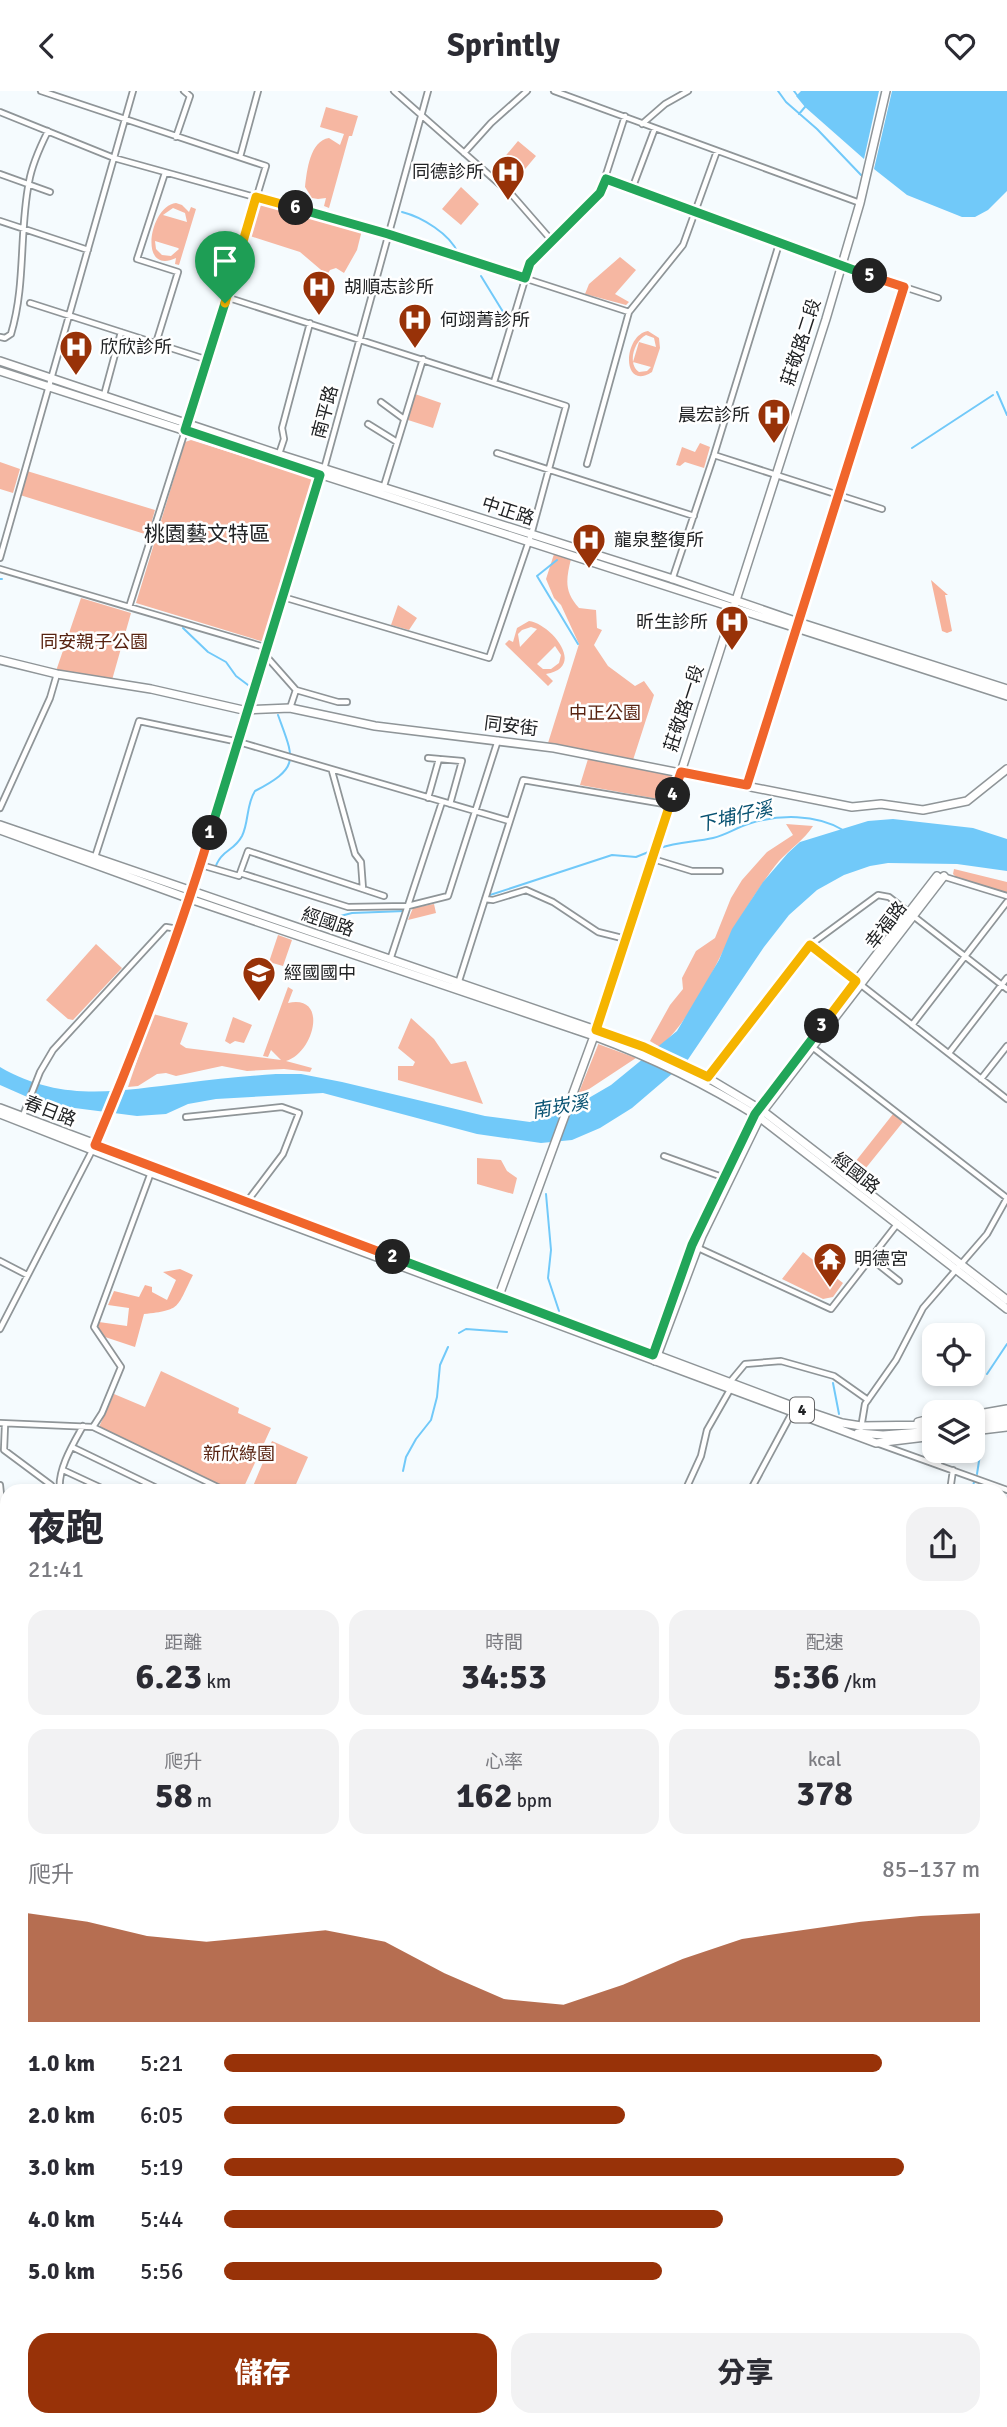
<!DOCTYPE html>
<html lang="zh-TW">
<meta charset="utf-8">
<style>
:root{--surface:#fff;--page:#f2f2f3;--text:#2b2b33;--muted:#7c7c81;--accent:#983208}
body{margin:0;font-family:Signika,"Noto Sans TC",sans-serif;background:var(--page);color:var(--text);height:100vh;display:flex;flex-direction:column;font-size:26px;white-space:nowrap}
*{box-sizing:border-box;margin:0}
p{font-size:23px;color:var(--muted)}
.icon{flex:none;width:38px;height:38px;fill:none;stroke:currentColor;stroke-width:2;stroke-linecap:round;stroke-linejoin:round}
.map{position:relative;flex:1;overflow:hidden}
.side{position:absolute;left:0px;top:1393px;width:1008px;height:943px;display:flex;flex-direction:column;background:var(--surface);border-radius:21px 21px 0 0;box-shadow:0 4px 10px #0003}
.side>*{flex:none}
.controls{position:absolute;left:922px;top:1232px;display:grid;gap:14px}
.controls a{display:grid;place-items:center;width:63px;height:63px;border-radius:14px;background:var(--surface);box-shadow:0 4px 10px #0003;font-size:35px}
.pin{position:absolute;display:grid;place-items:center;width:60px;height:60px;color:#fff;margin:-72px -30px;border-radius:50% 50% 50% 0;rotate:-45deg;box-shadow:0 0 7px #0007}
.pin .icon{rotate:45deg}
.km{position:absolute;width:35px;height:35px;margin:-18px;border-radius:50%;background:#222;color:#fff;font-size:19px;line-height:35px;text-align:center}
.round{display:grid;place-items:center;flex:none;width:74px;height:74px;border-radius:21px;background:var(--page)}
.head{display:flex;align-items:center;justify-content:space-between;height:119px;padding:0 28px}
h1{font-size:38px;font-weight:800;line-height:52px}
.metrics{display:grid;grid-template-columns:repeat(3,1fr);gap:10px;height:119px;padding:7px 28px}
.metrics div{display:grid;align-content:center;border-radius:18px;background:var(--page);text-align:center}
.metrics b{font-size:35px;font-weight:800}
.metrics small{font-size:19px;font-weight:400}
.metrics p{font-size:19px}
.chart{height:196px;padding:14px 28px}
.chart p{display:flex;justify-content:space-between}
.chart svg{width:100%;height:126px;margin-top:7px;fill:var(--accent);opacity:.7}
.primary-button{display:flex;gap:14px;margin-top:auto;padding:14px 28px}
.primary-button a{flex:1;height:80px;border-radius:21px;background:var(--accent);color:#fff;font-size:28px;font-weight:800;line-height:80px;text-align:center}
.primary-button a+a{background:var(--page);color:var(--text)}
ul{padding:0 28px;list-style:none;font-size:23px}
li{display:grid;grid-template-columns:112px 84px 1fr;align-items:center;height:52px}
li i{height:18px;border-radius:9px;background:var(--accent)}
header{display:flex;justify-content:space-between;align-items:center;height:91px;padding:0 28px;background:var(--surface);font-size:32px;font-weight:800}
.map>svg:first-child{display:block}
</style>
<header><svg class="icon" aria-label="back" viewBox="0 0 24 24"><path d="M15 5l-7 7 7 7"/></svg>Sprintly<svg class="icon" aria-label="heart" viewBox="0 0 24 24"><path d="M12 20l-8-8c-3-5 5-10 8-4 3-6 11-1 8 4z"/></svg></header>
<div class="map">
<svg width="1007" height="2336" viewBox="0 0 1007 2336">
<rect width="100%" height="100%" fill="#f5fbfe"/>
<path fill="#f6b7a2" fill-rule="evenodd" d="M326,16L358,25L352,45H349L329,117L324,115L326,107L318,108L312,107L305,96C307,79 310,50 329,47L340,54L344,43L320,36Z
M518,50L536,65L510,96L492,81Z
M461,96L479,113L461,134L442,118Z
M258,110L362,139L357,159L344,182L336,177L330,179L327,184L300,161L247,144Z
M176,112L182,114L189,121L191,116L196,118L179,174L175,173L176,167C138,185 149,115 176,112ZM173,117L185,122L187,131L163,124ZM155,150L178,157L179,158L171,165L162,164L156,158Z
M620,166L636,179L615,203L629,211L626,214L585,203L589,193Z
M648,240L659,247L660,257L652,281C621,301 623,244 648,240ZM646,244L654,247L656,256L639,251L633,271L651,276L647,280L639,281C627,273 634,250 646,244Z
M415,303L441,312L433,337L408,329Z
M191,349L311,387L313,391L264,551L136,512L185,351Z
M700,352L710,356L704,377L685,371L680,375L676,374L682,356L695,361Z
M0,371L20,378L13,402L0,398Z
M27,380L155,419L148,444L20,404Z
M554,463L571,468C566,489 564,500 579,517L596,519L597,537L602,539L594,554L608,575L635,595L644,590L654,604L633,669L548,652L579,553L561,514L554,507L546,488Z
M81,507L131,522L112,589L56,580Z
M398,514L417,527L409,539L391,534Z
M529,530C551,533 587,576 546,583L553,590L548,595L505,553L509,549L513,551L517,537ZM531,536L537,538L520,556L518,543L522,539ZM555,555L561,564L559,572L551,578H543L537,573Z
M588,668L672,683L664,709L580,694Z
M786,733L813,735C804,749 790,758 779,770C770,781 762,793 754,805C721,854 704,915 660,956L650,950L670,914L683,898L682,887L696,860L715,847L731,807L742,789L767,761L793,744Z
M954,778L1007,791V802L956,786L953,783Z
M434,813L436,822L408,829L413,817Z
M278,844L292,849L283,875L269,871Z
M96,853L122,877L73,929L68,928L46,909Z
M288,896L293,899L288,912C329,903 314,962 286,970L312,977L310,981L284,978L247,980L222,975L176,985L166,982L157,983L138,995L128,996L153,923L188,932L180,953L186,957L281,969L271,959L268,966L263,965Z
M233,926L252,934L244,952L235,950L230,953L225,950Z
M411,927L434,948L451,973L466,970L483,1013L398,989V975H413L415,971L398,957Z
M598,953L636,967L577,1006L598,954Z
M893,1023L903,1031L857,1088L848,1080Z
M477,1067L501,1069L507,1080L517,1087L513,1103L477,1093Z
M803,1161L843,1192L833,1206L823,1208L782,1188Z
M161,1280L239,1317L238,1322L271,1337L242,1400H231L99,1336L114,1303L145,1316Z
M272,1350L308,1366L293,1400H251Z"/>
<path fill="#f7b29b" d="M931,489L948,504H945L952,540L947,542L942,540Z
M180,1178L193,1184C176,1217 182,1219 144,1223L135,1256L102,1245L98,1235L99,1231L127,1235L129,1217L108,1214L114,1200L139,1206L145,1194L152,1196V1201L167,1209L176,1189L163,1181Z
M0,1590L5,1594L7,1591V1686L0,1692Z
M7,1718V1765H0V1719Z
M0,1776H7V1929L0,1927Z
M1001,1953L1007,1959V2300L1001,2299Z
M0,2108L7,2114V2329H26L23,2336H0Z
M52,2329H433L426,2336H45Z
M569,2329H618L610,2336H566Z
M624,2329H762L763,2336H636Z
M791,2329H937L944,2336H790Z"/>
<path fill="#71c9f9" d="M801,0H879L864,68L805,16L796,5Z
M892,0H1007V100L988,119L975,126H962L907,104L874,78Z
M893,728L973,737L1007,748V780L957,773L888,772L870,775L844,784L817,799L789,824L764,856L687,970L632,1017L600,1037L572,1049L541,1052L477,1043L323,1002L216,1008L188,1013L166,1023L137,1025L59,1015L25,1005L0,994V976C62,1012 117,1000 185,992C215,988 246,985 276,983H301L342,991L485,1025L530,1031L575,1015L611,994L677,940L719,869L732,838L763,791L788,762L800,751L868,730Z"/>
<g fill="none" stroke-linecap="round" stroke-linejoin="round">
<path stroke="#71c9f9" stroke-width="2" d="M778,0L786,11L817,38L861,84
M794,0L797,4
M799,23L805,16
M402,121C422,126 450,143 458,162
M481,185L508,229
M997,301L1007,324
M912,357L993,304
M557,469L537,485L578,553
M0,488H2
M183,537L208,561L226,571L236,585L252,597
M660,757C677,751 695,751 713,747C726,744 736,737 748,733C779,723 816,723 843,739
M214,780C221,757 233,762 242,745C249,731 246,714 255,700C301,676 294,668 278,624
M487,805L612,764L636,766L651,760
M313,832L352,822L405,820
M546,1103L551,1159L548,1187L559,1220
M459,1242L466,1238L507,1241
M987,1283L1007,1253
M833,1292L839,1323
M403,1380L406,1366L416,1348L431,1329L437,1306L440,1274L448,1256
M977,1383L983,1344
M972,1400L974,1391
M0,1490L7,1486
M0,2068L7,2066
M547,2336L552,2329"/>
<defs>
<path id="street" d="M41,0L266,75L188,332
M394,0L513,105L553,151
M554,0L860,112
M0,21L114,67L388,143L629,221
M642,33L665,13L688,0
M176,46L190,5L184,0
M464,62L491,32L527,0
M240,66L258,0
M0,83L50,101
M606,88L840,175L938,207
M632,98L655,37
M0,130L88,159
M226,206L566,315L531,444L489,567L283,506
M30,212L208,269
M0,246L5,247L11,243C26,193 19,141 29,91C32,73 40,56 48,40
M156,252L178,181L137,168L165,82
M494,291L530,172L600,102L625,25
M104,304L121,241
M381,311L404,328
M368,333L397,351
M497,362L694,425
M279,363L284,348L282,337L310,232
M714,364L882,418
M587,373L629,221L683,154L717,60
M383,398L423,268
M0,467L133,0
M0,478L268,557
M672,489L714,364L779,153
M129,516L185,340
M266,565L296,599
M290,617L296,599L338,611H347
M428,667L462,670L450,713
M332,680L355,763L361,771L363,798
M747,694L904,196
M428,707L439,668
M0,717L50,607L57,583
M95,766L139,630L239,651L509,730
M653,768L692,780H720
M201,774L239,785L240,782L348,816L408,815L448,805L498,649
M240,782L248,760L384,805
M942,785L1007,805
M485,808L493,809L526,799L553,811L598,841L626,848
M810,854L1007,1008
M390,869L442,711
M458,893L523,689L670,714
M912,934L1007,811
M811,955L1007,1107
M949,962L1007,887
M708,987L810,854L878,804L889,806L1007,898
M981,988L1007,955
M186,1026L282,1016L299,1022L283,1063L246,1112
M22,1027L40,981L53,959L166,836L178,838
M664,1065L725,1087
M696,1156L831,1218L898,1132
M870,1167L899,1190
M0,1170L27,1184
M0,1238L95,1054L132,964L192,801L315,403L324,378L428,0
M730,1291L745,1273L781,1270L834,1285L868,1309
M0,1332L93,1336L226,1400
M5,1334L4,1359L51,1394
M93,1336L102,1322L121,1276L94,1236L153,1076
M861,1337L865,1313L896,1269L923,1217L987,1143L1007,1107
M924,1344L932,1366L939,1373
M879,1353L1007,1399
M72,1356L163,1400
M63,1379L108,1400
M0,1394L2,1414L7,1420
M60,1400C57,1379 73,1353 83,1335
M685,1400L701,1365L707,1339L731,1297
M750,1400L793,1320
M950,1400L953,1379
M0,1453L7,1448"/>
<path id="secondary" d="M0,270L278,363L673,488L798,531L1007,598
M0,280L1007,605
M0,569L57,583L151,598L243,619L290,617L375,635L554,657L852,716L881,713L923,719L967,710L1007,678
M0,734L596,939L645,957L708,987L763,1020L1007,1209
M0,739L190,808L594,945C653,967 706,993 759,1026L1007,1218
M673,1206L692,1155L758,1017L937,785
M497,1210L594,945L681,681L826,228L860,112L886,0
M655,1270L702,1145L763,1020L944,785"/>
<path id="primary" d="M0,1017L795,1316L842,1332L861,1335L934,1334
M0,1023L151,1082L876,1352L934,1345
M973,1324L1007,1318
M973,1329L1007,1324
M918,1331L934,1327
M973,1334L1007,1330
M973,1340L1007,1336
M858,1342L883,1344L934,1340"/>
</defs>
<use href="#street" stroke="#8f9598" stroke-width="8"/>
<use href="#secondary" stroke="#8f9598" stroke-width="10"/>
<use href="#primary" stroke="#8f9598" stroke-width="10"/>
<use href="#street" stroke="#fff" stroke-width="4.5"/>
<use href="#secondary" stroke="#fff" stroke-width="7"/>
<use href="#primary" stroke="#fff" stroke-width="7"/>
</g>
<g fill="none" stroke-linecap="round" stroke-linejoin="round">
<defs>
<path id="split-1" d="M210,742L320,384L185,339L225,212"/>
<path id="split-2" d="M210,742C178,848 138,952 95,1054L393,1166"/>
<path id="split-3" d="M393,1166L653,1264L692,1154L755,1023L822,935"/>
<path id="split-4" d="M673,704L596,939L644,956L708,986L810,854L856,890L822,935"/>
<path id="split-5" d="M673,704L681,681L747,694L904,196L870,185"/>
<path id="split-6" d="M296,117L388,143L525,187L530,172L600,102L606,88L870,185"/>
<path id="split-7" d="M225,212L256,106L296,117"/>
</defs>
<use href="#split-1" stroke="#fff" stroke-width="14"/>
<use href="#split-2" stroke="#fff" stroke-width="14"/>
<use href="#split-3" stroke="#fff" stroke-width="14"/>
<use href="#split-4" stroke="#fff" stroke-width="14"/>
<use href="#split-5" stroke="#fff" stroke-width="14"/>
<use href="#split-6" stroke="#fff" stroke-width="14"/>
<use href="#split-7" stroke="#fff" stroke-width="14"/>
<use href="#split-1" stroke="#22a559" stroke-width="9"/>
<use href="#split-2" stroke="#f0652b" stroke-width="9"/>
<use href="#split-3" stroke="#22a559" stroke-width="9"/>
<use href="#split-4" stroke="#f5b400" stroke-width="9"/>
<use href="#split-5" stroke="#f0652b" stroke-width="9"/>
<use href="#split-6" stroke="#22a559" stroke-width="9"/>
<use href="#split-7" stroke="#f5b400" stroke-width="9"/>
</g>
<defs>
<symbol id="hospital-pin" viewBox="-11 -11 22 30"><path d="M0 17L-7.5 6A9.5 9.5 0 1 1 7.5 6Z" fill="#983208" stroke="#fff"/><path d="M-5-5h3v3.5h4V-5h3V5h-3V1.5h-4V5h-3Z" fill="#fff"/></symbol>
<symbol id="school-pin" viewBox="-11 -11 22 30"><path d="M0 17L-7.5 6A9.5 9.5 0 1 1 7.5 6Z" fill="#983208" stroke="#fff"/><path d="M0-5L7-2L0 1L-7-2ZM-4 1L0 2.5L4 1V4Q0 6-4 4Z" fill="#fff"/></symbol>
<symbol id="temple-pin" viewBox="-11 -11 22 30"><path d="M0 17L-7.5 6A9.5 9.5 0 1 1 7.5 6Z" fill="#983208" stroke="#fff"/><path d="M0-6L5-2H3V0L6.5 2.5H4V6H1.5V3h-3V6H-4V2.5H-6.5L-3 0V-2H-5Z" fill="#fff"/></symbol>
</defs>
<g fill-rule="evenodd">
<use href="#hospital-pin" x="489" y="62" width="38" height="52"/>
<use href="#hospital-pin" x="300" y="177" width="38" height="52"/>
<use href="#hospital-pin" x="396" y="210" width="38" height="52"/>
<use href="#hospital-pin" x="57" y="237" width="38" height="52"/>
<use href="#hospital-pin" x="755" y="305" width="38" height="52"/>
<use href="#hospital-pin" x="570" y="430" width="38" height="52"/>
<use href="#hospital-pin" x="713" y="512" width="38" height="52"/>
<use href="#school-pin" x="240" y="863" width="38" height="52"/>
<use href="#temple-pin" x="811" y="1149" width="38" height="52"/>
</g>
<g text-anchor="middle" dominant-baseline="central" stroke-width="5" stroke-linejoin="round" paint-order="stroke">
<rect fill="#fff" stroke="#636466" stroke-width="2" x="790" y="1306.5" width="24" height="25" rx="5"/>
<g font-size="16" font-weight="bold" fill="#202224">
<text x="802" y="1319">4</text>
</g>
<g font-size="18" fill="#202224" stroke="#fff" text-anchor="start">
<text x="484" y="81" text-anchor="end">同德診所</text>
<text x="344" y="196">胡順志診所</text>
<text x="440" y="229">何翊菁診所</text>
<text x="100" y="256">欣欣診所</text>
<text x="750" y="324" text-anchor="end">晨宏診所</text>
<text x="614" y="449">龍泉整復所</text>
<text x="708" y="531" text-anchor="end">昕生診所</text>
<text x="284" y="882">經國國中</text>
<text x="854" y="1168">明德宮</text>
</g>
<g font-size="18" fill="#202224" stroke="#fff">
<text transform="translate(801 251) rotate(-72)">莊敬路二段</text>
<text transform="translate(325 321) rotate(-75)">南平路</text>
<text transform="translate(508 420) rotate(18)">中正路</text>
<text transform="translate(684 617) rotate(-72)">莊敬路一段</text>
<text transform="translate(511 635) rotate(7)">同安街</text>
<text transform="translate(328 831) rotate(19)">經國路</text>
<text transform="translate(886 834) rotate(-52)">幸福路</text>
<text transform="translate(50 1020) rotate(21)">春日路</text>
<text transform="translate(856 1082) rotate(38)">經國路</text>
</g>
<g font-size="18" fill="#582311" stroke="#fff">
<text x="94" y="551">同安親子公園</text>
<text x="605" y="622">中正公園</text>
<text x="239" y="1363">新欣綠園</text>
</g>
<g font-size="19" font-style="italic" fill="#075171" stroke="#fff">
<text transform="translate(735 726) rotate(-13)">下埔仔溪</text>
<text transform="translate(560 1016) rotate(-10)">南崁溪</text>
</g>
<g font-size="21" fill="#202224" stroke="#fff">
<text x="207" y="443">桃園藝文特區</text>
</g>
</g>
</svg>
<div class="controls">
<a><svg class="icon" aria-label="locate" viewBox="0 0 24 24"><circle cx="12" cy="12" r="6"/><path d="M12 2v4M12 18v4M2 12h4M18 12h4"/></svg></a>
<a><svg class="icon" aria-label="layers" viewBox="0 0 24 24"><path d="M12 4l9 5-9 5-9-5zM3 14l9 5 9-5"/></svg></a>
</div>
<div class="pin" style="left:225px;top:212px;background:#1e9e55"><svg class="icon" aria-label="arrive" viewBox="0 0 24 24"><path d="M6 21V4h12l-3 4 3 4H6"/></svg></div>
<b class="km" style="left:210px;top:742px">1</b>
<b class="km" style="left:393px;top:1166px">2</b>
<b class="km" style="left:822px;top:935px">3</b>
<b class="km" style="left:673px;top:704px">4</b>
<b class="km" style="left:870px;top:185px">5</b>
<b class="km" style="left:296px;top:117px">6</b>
<section class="side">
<div class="head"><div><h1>夜跑</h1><p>21:41</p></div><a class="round"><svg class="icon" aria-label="share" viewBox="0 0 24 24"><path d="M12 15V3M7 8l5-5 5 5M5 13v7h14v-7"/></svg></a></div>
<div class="metrics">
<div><p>距離</p><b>6.23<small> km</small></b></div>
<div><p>時間</p><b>34:53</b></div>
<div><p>配速</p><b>5:36<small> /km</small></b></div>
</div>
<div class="metrics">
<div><p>爬升</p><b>58<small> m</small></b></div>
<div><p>心率</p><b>162<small> bpm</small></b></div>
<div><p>kcal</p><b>378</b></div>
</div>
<div class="chart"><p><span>爬升</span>85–137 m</p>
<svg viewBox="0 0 160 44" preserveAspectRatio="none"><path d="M0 44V6L10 9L20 14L30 16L40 14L50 12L60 16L70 27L80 36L90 38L100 31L110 22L120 15L130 12L140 9L150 7L160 6V44z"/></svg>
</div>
<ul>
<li><b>1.0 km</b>5:21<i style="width:87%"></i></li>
<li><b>2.0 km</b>6:05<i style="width:53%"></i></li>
<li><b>3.0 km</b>5:19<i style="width:90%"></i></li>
<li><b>4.0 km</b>5:44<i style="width:66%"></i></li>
<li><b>5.0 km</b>5:56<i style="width:58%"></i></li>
</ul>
<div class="primary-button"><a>儲存</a><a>分享</a></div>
</section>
</div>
